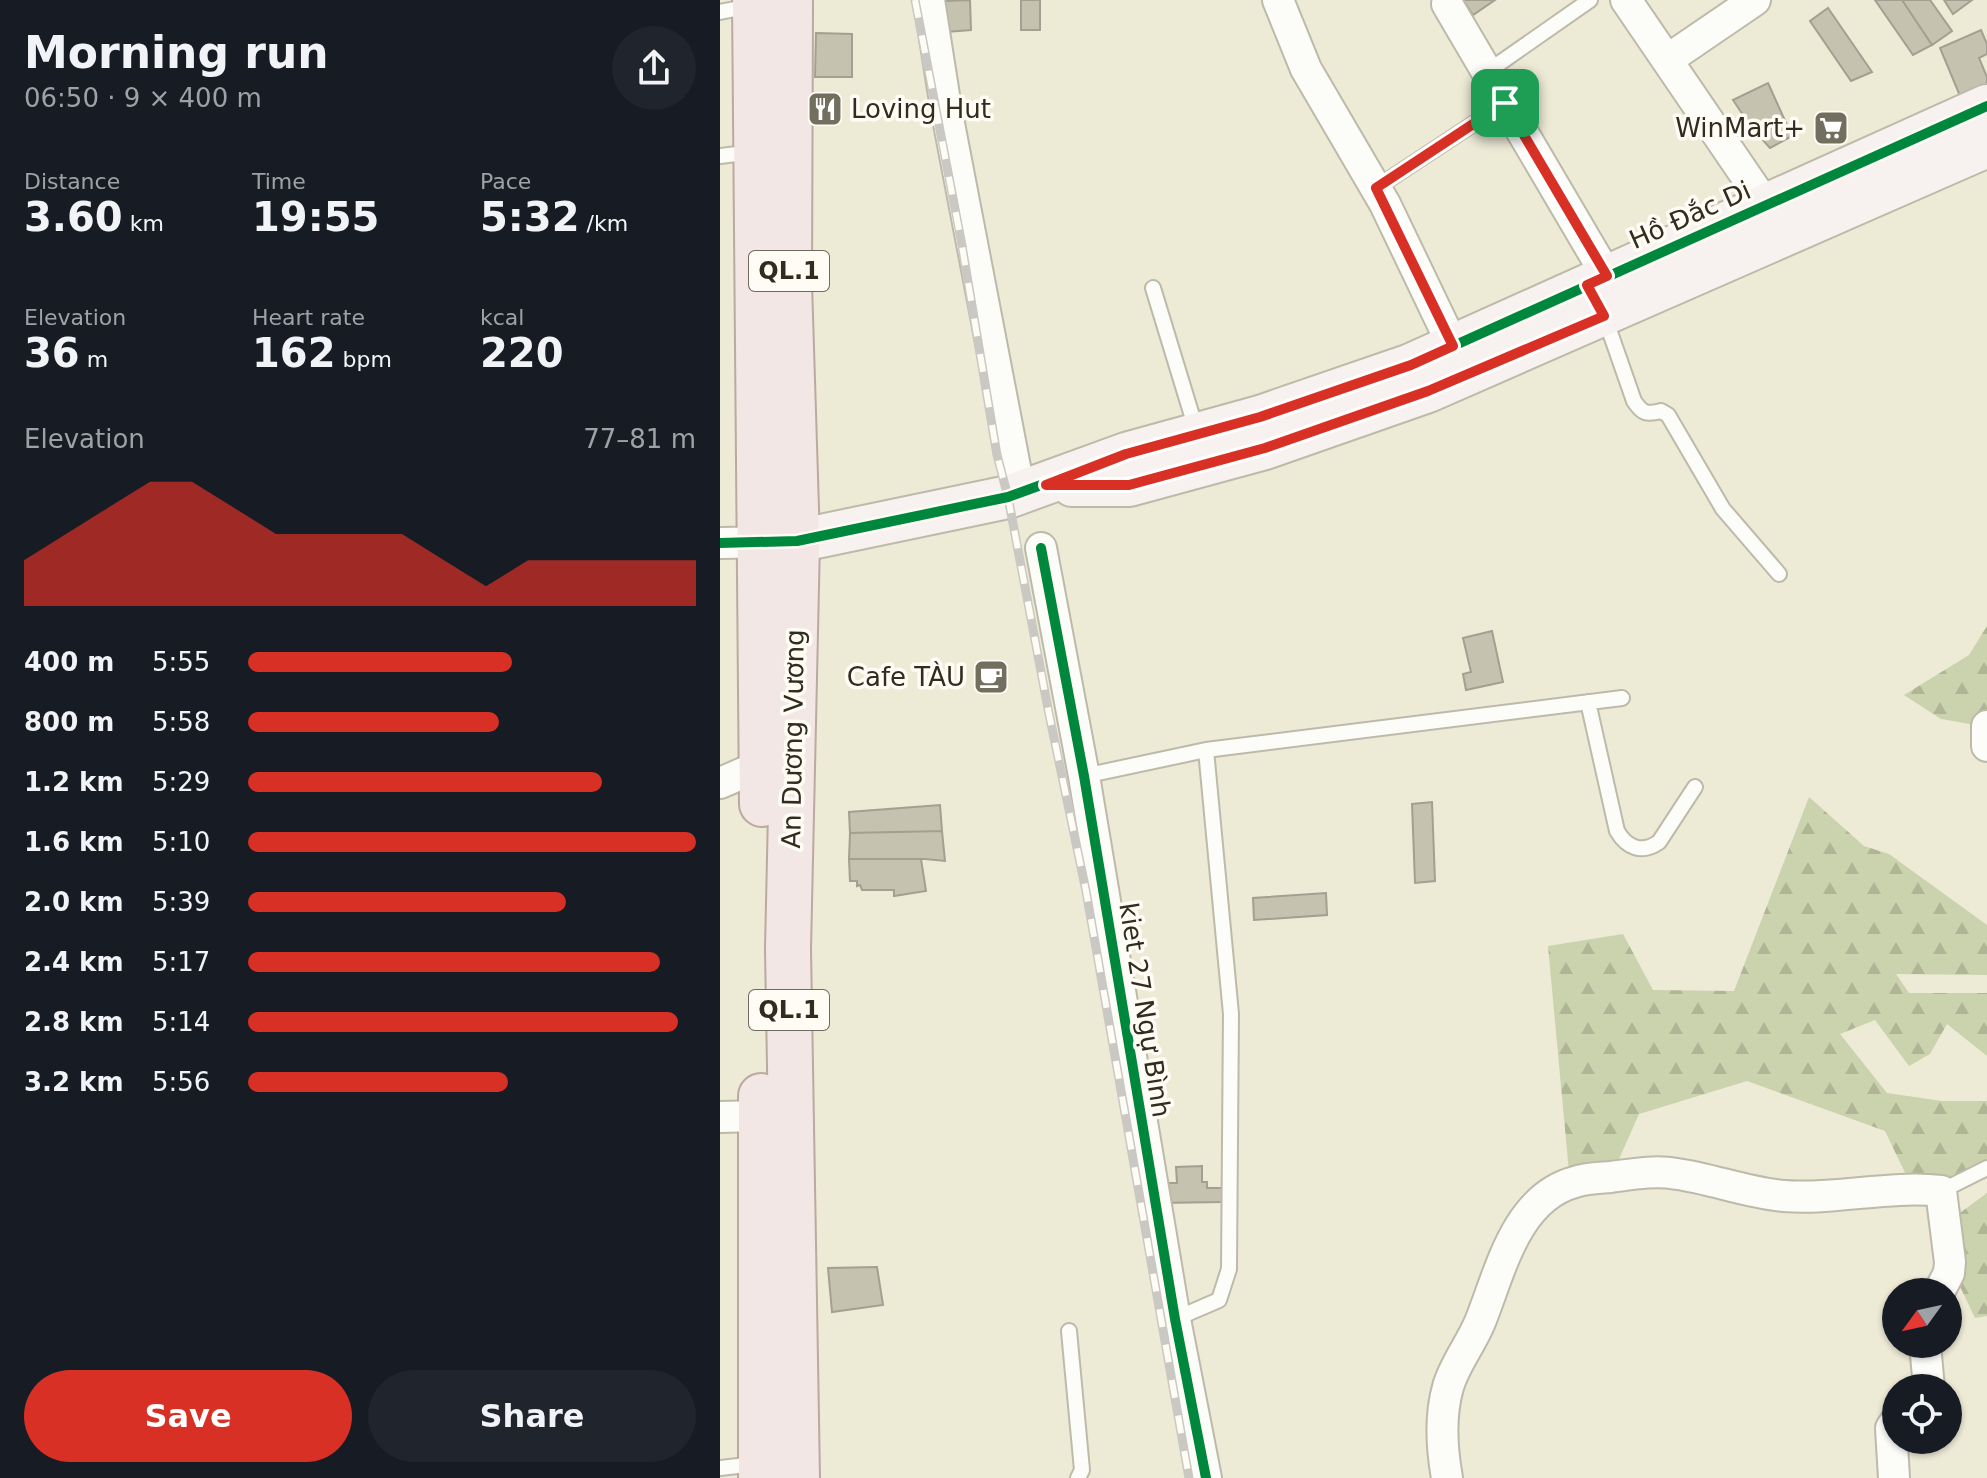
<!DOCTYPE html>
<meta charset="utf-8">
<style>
:root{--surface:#171b24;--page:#20242c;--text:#f1f3f6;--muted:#9ea1a6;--accent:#d93025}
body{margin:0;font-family:"DejaVu Sans",sans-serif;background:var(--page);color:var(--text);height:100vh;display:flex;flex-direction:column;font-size:30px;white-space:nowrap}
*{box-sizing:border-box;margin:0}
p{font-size:26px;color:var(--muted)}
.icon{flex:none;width:44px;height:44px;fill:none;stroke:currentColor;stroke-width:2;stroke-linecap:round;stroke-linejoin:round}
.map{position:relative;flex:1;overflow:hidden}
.sheet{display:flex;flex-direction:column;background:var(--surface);width:720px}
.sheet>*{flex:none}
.needle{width:52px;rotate:237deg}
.controls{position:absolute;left:1162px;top:1278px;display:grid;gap:16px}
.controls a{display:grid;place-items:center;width:80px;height:80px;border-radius:50%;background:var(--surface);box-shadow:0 2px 6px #0004;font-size:40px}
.pin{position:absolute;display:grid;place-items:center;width:68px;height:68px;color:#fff;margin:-34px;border-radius:16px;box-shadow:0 4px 12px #0006}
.round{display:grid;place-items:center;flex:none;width:84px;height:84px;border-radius:42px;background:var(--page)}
.overview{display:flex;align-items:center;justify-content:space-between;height:136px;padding:0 24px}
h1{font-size:44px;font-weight:700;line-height:60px}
.figures{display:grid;grid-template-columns:repeat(3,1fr);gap:12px;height:136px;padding:8px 24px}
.figures div{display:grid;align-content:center}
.figures b{font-size:40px;font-weight:700}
.figures small{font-size:22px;font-weight:400}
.figures p{font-size:22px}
.chart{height:224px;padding:16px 24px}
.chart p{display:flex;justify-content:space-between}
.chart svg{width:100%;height:144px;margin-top:8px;fill:var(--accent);opacity:.7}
.cta{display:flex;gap:16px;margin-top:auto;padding:16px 24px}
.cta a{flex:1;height:92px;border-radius:48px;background:var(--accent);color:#fff;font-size:32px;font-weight:700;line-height:92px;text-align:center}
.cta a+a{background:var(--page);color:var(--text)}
ul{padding:0 24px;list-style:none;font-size:26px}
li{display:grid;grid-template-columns:128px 96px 1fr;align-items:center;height:60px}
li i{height:20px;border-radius:10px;background:var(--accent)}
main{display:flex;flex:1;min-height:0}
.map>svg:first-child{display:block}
</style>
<main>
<section class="sheet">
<div class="overview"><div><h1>Morning run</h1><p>06:50 · 9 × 400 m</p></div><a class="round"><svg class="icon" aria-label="share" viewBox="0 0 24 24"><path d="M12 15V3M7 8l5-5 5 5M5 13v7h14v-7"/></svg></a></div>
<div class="figures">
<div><p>Distance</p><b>3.60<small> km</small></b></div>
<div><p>Time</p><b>19:55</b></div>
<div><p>Pace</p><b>5:32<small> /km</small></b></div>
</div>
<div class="figures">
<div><p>Elevation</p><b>36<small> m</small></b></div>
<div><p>Heart rate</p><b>162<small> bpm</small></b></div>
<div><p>kcal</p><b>220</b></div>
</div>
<div class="chart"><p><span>Elevation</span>77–81 m</p>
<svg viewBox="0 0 160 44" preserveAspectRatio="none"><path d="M0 44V30L10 22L20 14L30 6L40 6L50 14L60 22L70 22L80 22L90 22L100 30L110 38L120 30L130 30L140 30L150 30L160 30V44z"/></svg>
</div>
<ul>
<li><b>400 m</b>5:55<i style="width:59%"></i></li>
<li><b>800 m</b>5:58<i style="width:56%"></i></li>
<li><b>1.2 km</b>5:29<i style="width:79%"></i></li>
<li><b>1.6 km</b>5:10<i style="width:100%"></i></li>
<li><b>2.0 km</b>5:39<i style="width:71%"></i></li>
<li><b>2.4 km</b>5:17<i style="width:92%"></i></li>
<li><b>2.8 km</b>5:14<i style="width:96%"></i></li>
<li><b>3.2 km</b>5:56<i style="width:58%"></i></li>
</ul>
<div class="cta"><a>Save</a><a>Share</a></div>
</section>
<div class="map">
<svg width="1267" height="1478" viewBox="0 0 1267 1478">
<defs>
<pattern id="forest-firs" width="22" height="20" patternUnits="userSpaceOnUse" patternTransform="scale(2)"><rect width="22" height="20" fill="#cbd3ae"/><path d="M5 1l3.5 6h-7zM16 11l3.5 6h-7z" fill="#afb595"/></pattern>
</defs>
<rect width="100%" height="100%" fill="#edead6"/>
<path fill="url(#forest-firs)" d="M1267,626V727L1221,719L1184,695L1249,655Z
M1089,797L1144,846L1169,854L1267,925V975L1176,974L1189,993H1267V1056L1227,1024L1210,1054L1189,1066L1155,1020L1120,1034L1167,1093L1222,1101H1267V1160L1201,1206L1165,1131L1027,1081L919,1114L896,1166L849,1172L828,946L903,934L933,990L1014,991Z
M1267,1193V1316L1255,1318L1214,1232Z"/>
<path fill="#c6c2b0" stroke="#a3a091" stroke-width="2" d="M250,0L251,30L226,32L225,1Z
M301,0H320V30H301Z
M743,0H775L753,15Z
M1155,0H1182L1212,45L1193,55Z
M1182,0H1210L1232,31L1212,45Z
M1224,0H1252L1233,14Z
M1108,8L1152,72L1131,81L1090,21Z
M1261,30L1267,44V54L1259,58L1267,77V84L1240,96L1220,48Z
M96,33L132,34V77H95Z
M1048,83L1072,136L1050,148L1031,127L1013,100Z
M772,631L783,682L746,690L743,674L751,672L743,638Z
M712,802L715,881L695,883L692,804Z
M220,805L222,831L130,833L129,812Z
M222,831L225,861L205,859H129L130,833Z
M129,859H201L206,891L174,896V890H142L140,885L137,886V881H130Z
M606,893L607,915L534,920L533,898Z
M482,1166V1182H487V1188H502V1202L439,1203V1183H457L456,1167Z
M157,1267L163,1305L112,1312L108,1268Z"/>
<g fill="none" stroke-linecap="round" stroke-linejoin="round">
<defs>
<path id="lane" d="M0,12L31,6
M767,72L870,0
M0,156L33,152
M656,188L785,103
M433,288L476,429
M885,318L914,401C922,413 926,415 941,411L948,415L1003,509L1059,574
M868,702L897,831C907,848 922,854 939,842L975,787
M364,776L486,750L902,698
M1221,1191L1267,1168
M455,1319L499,1300L509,1269L511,1014L486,750
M349,1331L362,1470L358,1478
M0,1468L35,1464"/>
<path id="street" d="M209,0L226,108L300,493
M558,0L586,69L665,204L733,346
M906,0L1056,220
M727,4L887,276
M947,60L1035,0
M0,543L59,542
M321,548L364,776L455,1319L486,1478
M1267,726V746
M0,783L42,765
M0,1117L41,1116
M1205,1344L1209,1388
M727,1478C722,1450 720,1415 728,1387C734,1365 751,1344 760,1322C780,1273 795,1198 855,1182C866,1178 879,1178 891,1177C913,1174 935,1170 957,1174C993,1179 1027,1193 1064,1196C1116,1200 1169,1185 1221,1191L1230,1262L1229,1273L1219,1292
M1174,1478L1171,1428L1176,1421"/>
<path id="secondary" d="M352,485H409L545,448L708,391L1267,146
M77,541L288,497L406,454L540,417L691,365L1267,106"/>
<path id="primary" d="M35,0L42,804
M70,0L69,284L77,541L68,949L77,1478
M41,1478V1096"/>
</defs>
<use href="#lane" stroke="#bdbaaa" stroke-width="18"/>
<use href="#street" stroke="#bdbaaa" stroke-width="34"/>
<use href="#secondary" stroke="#bdbaaa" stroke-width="46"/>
<use href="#primary" stroke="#bca9a0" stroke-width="48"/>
<use href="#lane" stroke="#fcfcf9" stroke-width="14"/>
<use href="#street" stroke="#fcfcf9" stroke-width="30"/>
<use href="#secondary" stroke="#f7f2ef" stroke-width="42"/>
<use href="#primary" stroke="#f2e7e4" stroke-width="44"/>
<defs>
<path id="rail" d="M195,0L241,240L277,455L288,497L329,714L366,891L469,1478"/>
</defs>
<use href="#rail" stroke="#c9c8c2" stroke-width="9"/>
<use href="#rail" stroke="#fefcf5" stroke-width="6" stroke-dasharray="18" stroke-linecap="butt"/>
<defs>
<path id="cycleway" d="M0,543L77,541L288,497L406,454L540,417L691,365L1267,106
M321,548L364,776L455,1319L486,1478"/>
</defs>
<use href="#cycleway" stroke="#fefcf5" stroke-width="15"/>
<use href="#cycleway" stroke="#00873e" stroke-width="10"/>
</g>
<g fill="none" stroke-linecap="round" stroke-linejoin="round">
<defs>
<path id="route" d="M785,103L887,276L867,285L884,316L708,391L545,448L409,485H326L406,454L540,417L691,365L733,346L656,188Z"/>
</defs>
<use href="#route" stroke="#fff" stroke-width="16"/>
<use href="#route" stroke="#d93025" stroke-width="10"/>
</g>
<defs>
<symbol id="restaurant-square" viewBox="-11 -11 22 22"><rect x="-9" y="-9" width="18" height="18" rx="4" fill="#726f5f" stroke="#fefcf5"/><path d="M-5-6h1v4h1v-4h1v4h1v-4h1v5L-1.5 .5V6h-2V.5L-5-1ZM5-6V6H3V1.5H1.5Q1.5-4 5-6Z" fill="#fff"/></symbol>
<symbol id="supermarket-square" viewBox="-11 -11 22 22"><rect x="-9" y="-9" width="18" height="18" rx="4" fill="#726f5f" stroke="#fefcf5"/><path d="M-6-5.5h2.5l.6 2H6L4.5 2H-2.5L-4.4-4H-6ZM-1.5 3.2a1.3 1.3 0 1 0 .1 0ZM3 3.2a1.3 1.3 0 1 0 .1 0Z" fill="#fff"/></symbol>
<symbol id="cafe-square" viewBox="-11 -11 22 22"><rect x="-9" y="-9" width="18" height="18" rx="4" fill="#726f5f" stroke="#fefcf5"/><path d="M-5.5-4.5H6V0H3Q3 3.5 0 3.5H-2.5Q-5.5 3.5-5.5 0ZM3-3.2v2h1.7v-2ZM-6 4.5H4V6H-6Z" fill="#fff"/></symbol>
</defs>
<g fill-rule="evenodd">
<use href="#restaurant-square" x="85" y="89" width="40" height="40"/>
<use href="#supermarket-square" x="1091" y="108" width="40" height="40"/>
<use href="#cafe-square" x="251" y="657" width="40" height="40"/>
</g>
<g text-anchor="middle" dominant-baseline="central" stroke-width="7" stroke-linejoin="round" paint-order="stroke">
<g fill="#fefcf5" stroke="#6e6b5f" stroke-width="2">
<rect x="29" y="251" width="80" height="40" rx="6"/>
<rect x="29" y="990" width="80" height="40" rx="6"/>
</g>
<g font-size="24" font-weight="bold" fill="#302d1f">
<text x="69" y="271">QL.1</text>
<text x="69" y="1010">QL.1</text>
</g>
<g font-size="26" fill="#302d1f" stroke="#fefcf5" text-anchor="end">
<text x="131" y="109" text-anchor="start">Loving Hut</text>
<text x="1085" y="128">WinMart+</text>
<text x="245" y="677">Cafe TÀU</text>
</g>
<g font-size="26" fill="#302d1f" stroke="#fefcf5">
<text transform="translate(970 215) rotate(-24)">Hồ Đắc Di</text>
<text transform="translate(73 739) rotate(-89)">An Dương Vương</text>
<text transform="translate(425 1010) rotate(81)">kiet 27 Ngự Bình</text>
</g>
</g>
</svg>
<div class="controls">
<a><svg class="needle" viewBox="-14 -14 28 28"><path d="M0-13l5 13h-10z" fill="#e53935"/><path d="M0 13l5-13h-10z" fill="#9ea1a6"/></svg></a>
<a><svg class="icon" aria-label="locate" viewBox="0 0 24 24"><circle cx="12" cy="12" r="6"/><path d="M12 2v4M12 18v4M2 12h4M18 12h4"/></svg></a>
</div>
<div class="pin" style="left:785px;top:103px;background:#1e9e55"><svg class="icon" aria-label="arrive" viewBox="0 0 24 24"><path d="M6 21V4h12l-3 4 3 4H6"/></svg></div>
</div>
</main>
